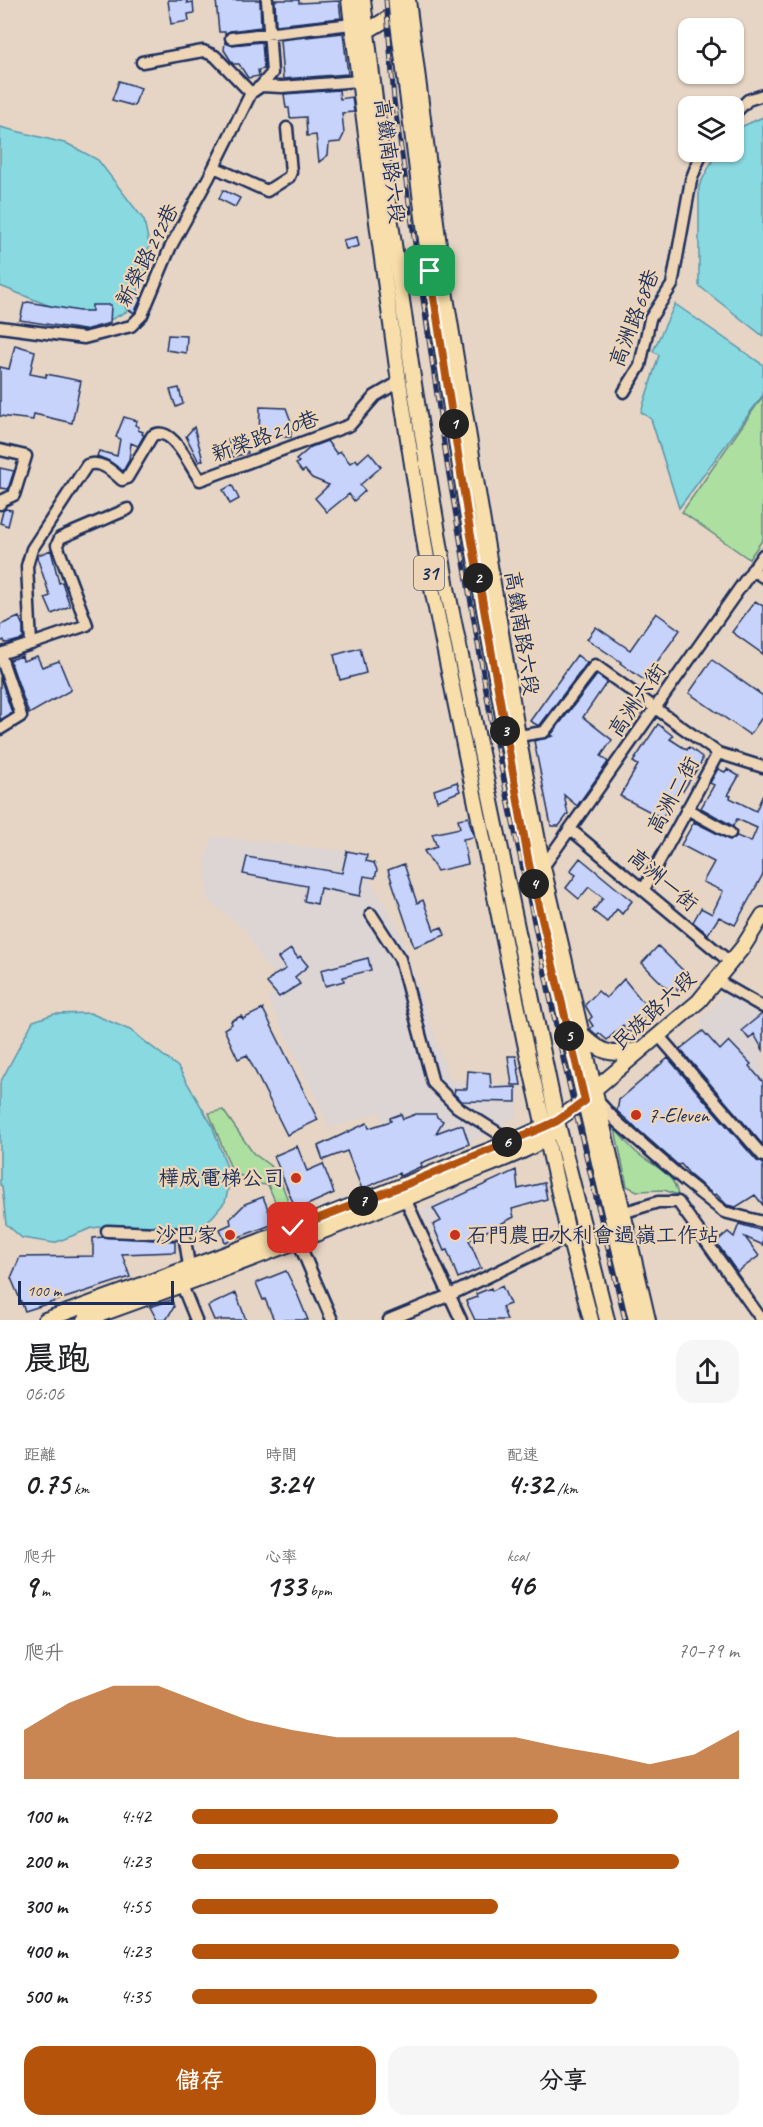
<!DOCTYPE html>
<html lang="zh-TW">
<meta charset="utf-8">
<style>
:root{--surface:#fff;--page:#f6f6f6;--text:#202124;--muted:#757577;--accent:#b45309}
body{margin:0;font-family:Caveat,"LXGW WenKai TC",sans-serif;background:var(--page);color:var(--text);height:100vh;display:flex;flex-direction:column;font-size:22px;white-space:nowrap}
*{box-sizing:border-box;margin:0}
p{font-size:20px;color:var(--muted)}
.icon{flex:none;width:33px;height:33px;fill:none;stroke:currentColor;stroke-width:2;stroke-linecap:round;stroke-linejoin:round}
.map{position:relative;height:1320px;overflow:hidden}
.drawer{display:flex;flex-direction:column;background:var(--surface);flex:1}
.drawer>*{flex:none}
.controls{position:absolute;left:678px;top:18px;display:grid;gap:12px}
.controls a{display:grid;place-items:center;width:66px;height:66px;border-radius:12px;background:var(--surface);box-shadow:0 2px 4px #0004;font-size:30px}
.scale{position:absolute;left:18px;bottom:15px;width:156px;box-sizing:border-box;padding-left:6px;border:3px solid #1b2f5e;border-top:0;font-size:16px;line-height:21px;white-space:nowrap;color:#1b2f5e;-webkit-text-stroke:4px #eed5b6;paint-order:stroke}
.pin{position:absolute;display:grid;place-items:center;width:51px;height:51px;color:#fff;margin:-26px;border-radius:12px;box-shadow:0 3px 9px #0006}
.km{position:absolute;width:30px;height:30px;margin:-15px;border-radius:50%;background:#222;color:#fff;font-size:16px;line-height:30px;text-align:center}
.round{display:grid;place-items:center;flex:none;width:63px;height:63px;border-radius:18px;background:var(--page)}
.summary{display:flex;align-items:center;justify-content:space-between;height:102px;padding:0 24px}
h1{font-size:33px;font-weight:700;line-height:45px}
.metrics{display:grid;grid-template-columns:repeat(3,1fr);gap:9px;height:102px;padding:6px 24px}
.metrics div{display:grid;align-content:center}
.metrics b{font-size:30px;font-weight:700}
.metrics small{font-size:16px;font-weight:400}
.metrics p{font-size:16px}
.chart{height:168px;padding:12px 24px}
.chart p{display:flex;justify-content:space-between}
.chart svg{width:100%;height:108px;margin-top:6px;fill:var(--accent);opacity:.7}
.cta{display:flex;gap:12px;margin-top:auto;padding:12px 24px}
.cta a{flex:1;height:69px;border-radius:18px;background:var(--accent);color:#fff;font-size:24px;font-weight:700;line-height:69px;text-align:center}
.cta a+a{background:var(--page);color:var(--text)}
ul{padding:0 24px;list-style:none;font-size:20px}
li{display:grid;grid-template-columns:96px 72px 1fr;align-items:center;height:45px}
li i{height:15px;border-radius:8px;background:var(--accent)}
.map>svg:first-child{display:block}
</style>
<div class="map">
<svg width="763" height="1320" viewBox="0 0 763 1320">
<rect width="100%" height="100%" fill="#e6d5c4"/>
<filter id="ink" filterUnits="userSpaceOnUse"><feTurbulence type="fractalNoise" baseFrequency=".0167" numOctaves="2"/><feDisplacementMap in="SourceGraphic" scale="12" xChannelSelector="R" yChannelSelector="G"/><feConvolveMatrix kernelMatrix="1 2 1 2 8 2 1 2 1" color-interpolation-filters="sRGB"/></filter>
<g filter="url(#ink)">
<path fill="#ddd4d4" d="M213,836L352,852L396,922L450,1080L521,1086L516,1117L472,1141L404,1173L379,1113L330,1128L267,997L290,991L263,962L246,931L207,899L205,857Z
M727,991L763,1012V1151L712,1091L737,1070L698,1022Z
M462,1190L485,1240L444,1259L421,1210Z"/>
<path fill="#acdfa0" stroke="#64877f" stroke-width="1.5" d="M763,396V539L749,559L682,512Z
M223,1110L253,1153L277,1171L295,1220L285,1224L268,1185L256,1184L232,1171L209,1113Z
M615,1129C622,1137 629,1146 637,1153C654,1167 674,1172 678,1195L664,1190L637,1191L627,1186Z"/>
<path fill="#88d9e0" stroke="#5c95ac" stroke-width="1.5" d="M763,117V336L699,286V186L717,152H734V130Z
M0,127L68,144L98,160L144,220L149,244L147,269L136,297L126,312L108,321L70,318L50,306L0,286Z
M675,304L763,365V395L679,508L651,419L641,412L659,355L653,351Z
M90,1013L130,1030L178,1067L212,1125L229,1173L228,1190L225,1202L213,1216L202,1227L191,1233L115,1225L92,1228L54,1243L22,1238L6,1224L2,1186L0,1185V1083L33,1021L54,1014Z"/>
<path fill="#c7d3fa" stroke="#1b2f5e" stroke-width="1.5" d="M168,0H187V3L193,2L194,13L188,14L189,21L171,24Z
M216,0H260L261,27L230,31L225,34V32H219Z
M275,0H299V3L339,1L341,18L276,25Z
M343,33L348,74L283,79L280,40Z
M225,42L232,45L262,42L264,69L258,70L259,76L248,78L239,64H233L224,50Z
M119,81L141,88L134,106L112,100Z
M339,90L340,99L352,97L354,112L342,113L344,134L340,142L329,143L328,155L319,162L316,135L307,136L306,117L290,118L289,108H286L284,94Z
M223,190L240,198L235,207L219,199Z
M357,237L359,246L346,249L343,240Z
M134,294L141,298L134,313L126,308Z
M28,302L79,311H92V305H111L110,323L84,330L20,320L24,303Z
M168,335L187,336L186,353L166,350Z
M15,345L35,351L30,374L46,377V374L81,381L72,423L34,414L33,420L0,416V367L9,369Z
M179,388L183,404L176,407L170,390Z
M260,407L286,408L292,424L291,437L259,436Z
M124,417L137,421L135,425L139,427L138,430L143,432L142,434L144,435L138,446L131,443L129,460L123,471L109,461L97,456L99,451L117,456L120,439L116,437Z
M194,427L203,460L199,462L186,436Z
M243,436L248,453L232,457L228,439Z
M327,441L337,454L340,451L350,463L356,459L358,462L369,452L381,467L360,485L365,491L354,501L349,494L327,512L315,498L329,485L312,478L305,470L302,472L296,464L299,462L296,460L311,447Z
M0,468L14,471L8,489L0,488Z
M232,485L239,499L230,504L223,490Z
M6,509L12,510L8,526L0,523L3,511Z
M51,550L59,583L62,582L70,606L52,614L45,598L50,596L37,557L38,555Z
M755,601L763,606V654L732,632Z
M656,613L680,630L644,680L620,663L621,662L587,639L596,627L630,650Z
M19,617L23,626V639L12,642L5,643L4,640L0,642V625Z
M360,648L366,673L340,680L334,655Z
M577,655L587,663L540,725H537L530,721Z
M22,656L23,661L37,656L42,667L59,661L71,690L29,714L10,660Z
M712,660L763,696V716L750,735L689,693Z
M597,675L607,682L583,717L612,740L601,756L608,762L577,806L564,795L568,814L559,826H551L534,741L553,736L551,735Z
M0,677L12,713L0,720Z
M658,724L673,736L670,739L687,750L689,747L702,757V761L683,791L679,788L662,818L620,796L638,765L633,762Z
M718,769L725,772L727,769L739,776L728,795L731,796L730,798L756,811L763,794V874L735,925L719,917L708,934L693,922L701,908L712,914L723,891L703,882L714,862L681,845L694,822L730,840L737,836L751,842L757,828L737,819L733,826L701,808L714,785L710,783Z
M457,782L460,791L437,801L434,790Z
M468,817L474,837L463,839L468,864L437,871L424,851L437,847L432,834L460,828L458,819Z
M347,851L367,855L366,861L374,863L377,870L375,878L364,876L360,896L320,888L317,904L304,901L307,886L243,874L247,857L342,873Z
M580,858L632,901L622,914L617,909L607,922L593,911L603,898L589,887L579,899L566,888L576,875L570,871Z
M404,864L417,903L423,900L434,930L442,927L445,935L414,947L388,870Z
M658,946L691,978L678,991L675,987L670,992L642,963Z
M291,949L298,958L300,956L308,966L295,977L300,984L279,997L267,983L273,976L286,969L278,958Z
M368,958L371,970L343,977L344,981L325,986L321,970Z
M624,979L651,1012L629,1033L623,1025L607,1040L599,1033L597,1035L590,1029L593,1026L589,1020L592,1017L585,1005L598,991L606,998Z
M263,1009L318,1120L287,1135L247,1055L238,1059L224,1029L232,1024L231,1021L241,1016L243,1019Z
M762,1014H763V1050L754,1034L749,1039L742,1030Z
M703,1031L720,1050L729,1041L751,1064L749,1066L763,1082V1145L680,1049Z
M508,1056H516L521,1085H512Z
M668,1058L757,1161L763,1163V1205L755,1195L736,1207L727,1205L716,1194L714,1195L691,1176L681,1164L678,1165L617,1111L619,1100Z
M468,1071L490,1073L491,1088L516,1087V1102L462,1101L454,1094L455,1089H467Z
M401,1114L403,1119L416,1114H436L437,1117L443,1121L436,1133L458,1125L463,1126L469,1144L421,1163L422,1166L400,1176L399,1173L362,1189L347,1151L323,1160L318,1146L367,1123L369,1128L391,1121L390,1118Z
M297,1146L307,1171L323,1164L334,1193L296,1210L274,1156Z
M516,1170L518,1189L544,1183L547,1199L512,1209L514,1217L469,1240L481,1268L458,1278L447,1250L444,1251L433,1225L441,1221L433,1208Z
M263,1197L274,1224L225,1242L220,1229L231,1224L230,1219L245,1204Z
M739,1224L763,1231V1245L745,1237L759,1256L737,1272L716,1242L728,1232L734,1237Z
M103,1237L175,1241V1252L122,1254L130,1277L25,1311L11,1278L20,1257L93,1256V1238Z
M286,1271L296,1291L308,1320H274L265,1299L263,1300L256,1283Z
M502,1286L510,1304L502,1307L507,1320H475L466,1301L477,1297L476,1294L491,1288L492,1291Z
M236,1293L246,1320H214L208,1306Z
M172,1300L174,1307L166,1320H157L150,1307Z"/>
<g fill="none" stroke-linecap="round" stroke-linejoin="round">
<defs>
<path id="minor" d="M231,38L352,24
M142,62L203,51L215,56L251,93
M261,86L282,87L359,81
M734,114L748,100L763,95
M214,167L267,191L289,177L291,172L287,128
M0,327L84,338L131,326L142,315L170,248L209,177L251,93L261,86L272,73L267,0
M624,392L640,366L650,319L672,285L691,180L702,152
M0,450L26,456L14,495L1,501L0,504
M752,570L763,577
M31,644L87,625L57,545L60,538L128,509
M0,654L31,644L27,566L32,549L87,465C101,460 112,471 122,480L127,478L152,436C172,423 190,467 200,480L350,425L375,396L399,382
M0,654L21,716L0,729
M518,736L544,732L595,665L718,753L763,767
M687,809L730,833
M570,829L731,963
M543,867L763,555
M644,889L718,753
M371,914L400,959L433,1083L457,1107L517,1145
M716,980L763,1007
M658,1035L763,1156
M597,1100L617,1122L685,1181L724,1212L763,1222
M402,1192L461,1320
M622,1213L658,1202H678L762,1320
M107,1231L184,1234L190,1272
M295,1234L332,1320
M179,1278L196,1320
M389,1320L450,1295L569,1237"/>
<path id="major" d="M349,0L378,230L399,382L431,584L525,1043L569,1237L591,1320
M363,0L385,181L414,384L447,588L557,1121L607,1320
M395,0L430,271L467,513L529,864L636,1320
M408,0L444,285L518,736L543,867L648,1320
M367,31L402,10
M584,1036C603,1055 615,1056 641,1049
M45,1320C182,1271 318,1221 452,1165C500,1145 560,1128 595,1089L699,1001L743,947L763,915
M85,1320C211,1275 337,1227 461,1176C479,1168 542,1147 550,1133"/>
</defs>
<use href="#minor" stroke="#1b2f5e" stroke-width="15"/>
<use href="#major" stroke="#1b2f5e" stroke-width="18"/>
<use href="#minor" stroke="#eed5b6" stroke-width="10"/>
<use href="#major" stroke="#f8deab" stroke-width="14"/>
<defs>
<path id="rail" d="M386,0L394,100L447,464L491,720L563,1059L625,1320"/>
</defs>
<use href="#rail" stroke="#1b2f5e" stroke-width="5"/>
<use href="#rail" stroke="#eed5b6" stroke-width="3" stroke-dasharray="9" stroke-linecap="butt"/>
</g>
</g>
<g fill="none" stroke-linecap="round" stroke-linejoin="round" filter="url(#ink)">
<defs>
<path id="route" d="M293,1228L407,1184L544,1127L557,1121L585,1101L529,864L467,513L430,271"/>
</defs>
<use href="#route" stroke="#fff" stroke-width="12"/>
<use href="#route" stroke="#b45309" stroke-width="8"/>
</g>
<g fill="#c8321e" stroke="#eed5b6" stroke-width="2">
<circle cx="636" cy="1115" r="6"/>
<circle cx="296" cy="1178" r="6"/>
<circle cx="230" cy="1235" r="6"/>
<circle cx="455" cy="1235" r="6"/>
</g>
<g text-anchor="middle" dominant-baseline="central" stroke-width="4.5" stroke-linejoin="round" paint-order="stroke">
<rect fill="#eed5b6" stroke="#5a6178" stroke-width="1.5" x="414" y="556" width="30" height="34" rx="4.5"/>
<g font-size="20" font-weight="bold" fill="#1b2f5e">
<text x="429" y="573">31</text>
</g>
<g font-size="21" fill="#1b2f5e" stroke="#eed5b6">
<text transform="translate(390 161) rotate(83)">高鐵南路六段</text>
<text transform="translate(147 255) rotate(-63)">新榮路292巷</text>
<text transform="translate(634 318) rotate(-69)">高洲路68巷</text>
<text transform="translate(265 436) rotate(-20)">新榮路210巷</text>
<text transform="translate(522 633) rotate(81)">高鐵南路六段</text>
<text transform="translate(637 700) rotate(-55)">高洲六街</text>
<text transform="translate(673 795) rotate(-61)">高洲二街</text>
<text transform="translate(663 880) rotate(40)">高洲一街</text>
<text transform="translate(654 1010) rotate(-43)">民族路六段</text>
</g>
<g font-size="21" fill="#1b2f5e" stroke="#eed5b6" text-anchor="start">
<text x="648" y="1115">7-Eleven</text>
<text x="284" y="1178" text-anchor="end">樺成電梯公司</text>
<text x="218" y="1235" text-anchor="end">沙巴家</text>
<text x="467" y="1235">石門農田水利會過嶺工作站</text>
</g>
</g>
</svg>
<div class="controls">
<a><svg class="icon" aria-label="locate" viewBox="0 0 24 24"><circle cx="12" cy="12" r="6"/><path d="M12 2v4M12 18v4M2 12h4M18 12h4"/></svg></a>
<a><svg class="icon" aria-label="layers" viewBox="0 0 24 24"><path d="M12 4l9 5-9 5-9-5zM3 14l9 5 9-5"/></svg></a>
</div>
<div class="scale">100 m</div>
<div class="pin" style="left:430px;top:271px;background:#1e9e55"><svg class="icon" aria-label="arrive" viewBox="0 0 24 24"><path d="M6 21V4h12l-3 4 3 4H6"/></svg></div>
<div class="pin" style="left:293px;top:1228px;background:#d93025"><svg class="icon" aria-label="check" viewBox="0 0 24 24"><path d="M5 12l5 5 9-10"/></svg></div>
<b class="km" style="left:454px;top:424px">1</b>
<b class="km" style="left:478px;top:578px">2</b>
<b class="km" style="left:505px;top:731px">3</b>
<b class="km" style="left:534px;top:884px">4</b>
<b class="km" style="left:569px;top:1036px">5</b>
<b class="km" style="left:507px;top:1142px">6</b>
<b class="km" style="left:363px;top:1201px">7</b>
</div>
<section class="drawer">
<div class="summary"><div><h1>晨跑</h1><p>06:06</p></div><a class="round"><svg class="icon" aria-label="share" viewBox="0 0 24 24"><path d="M12 15V3M7 8l5-5 5 5M5 13v7h14v-7"/></svg></a></div>
<div class="metrics">
<div><p>距離</p><b>0.75<small> km</small></b></div>
<div><p>時間</p><b>3:24</b></div>
<div><p>配速</p><b>4:32<small> /km</small></b></div>
</div>
<div class="metrics">
<div><p>爬升</p><b>9<small> m</small></b></div>
<div><p>心率</p><b>133<small> bpm</small></b></div>
<div><p>kcal</p><b>46</b></div>
</div>
<div class="chart"><p><span>爬升</span>70–79 m</p>
<svg viewBox="0 0 160 44" preserveAspectRatio="none"><path d="M0 44V24L10 13L20 6L30 6L40 13L50 20L60 24L70 27L80 27L90 27L100 27L110 27L120 31L130 34L140 38L150 34L160 24V44z"/></svg>
</div>
<ul>
<li><b>100 m</b>4:42<i style="width:67%"></i></li>
<li><b>200 m</b>4:23<i style="width:89%"></i></li>
<li><b>300 m</b>4:55<i style="width:56%"></i></li>
<li><b>400 m</b>4:23<i style="width:89%"></i></li>
<li><b>500 m</b>4:35<i style="width:74%"></i></li>
</ul>
<div class="cta"><a>儲存</a><a>分享</a></div>
</section>
